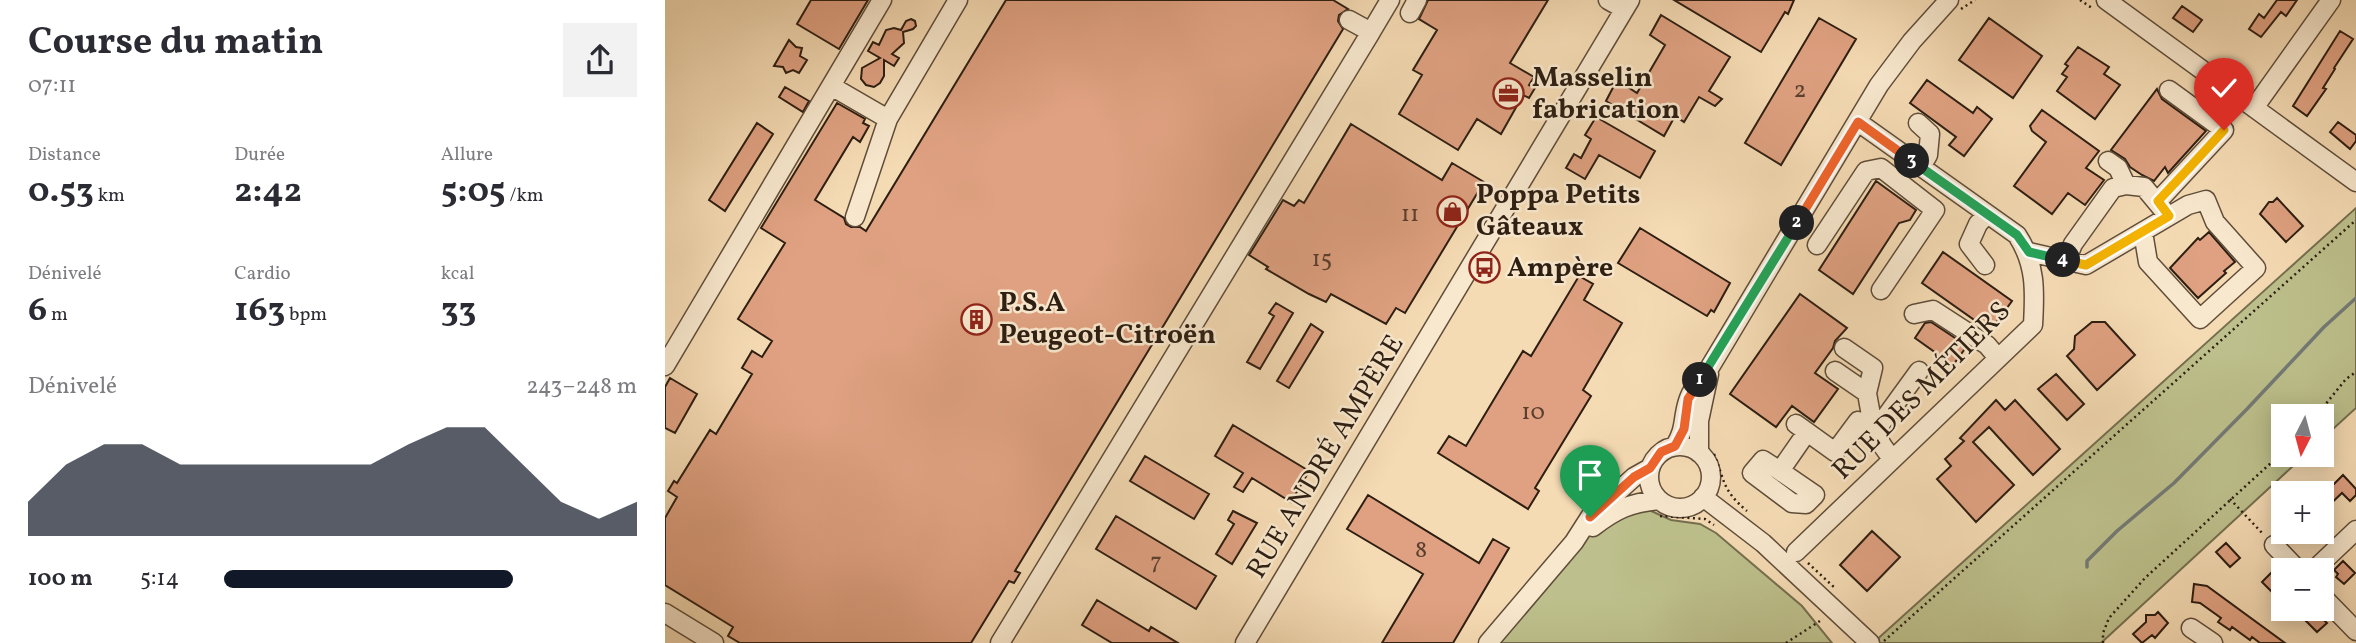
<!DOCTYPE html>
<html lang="fr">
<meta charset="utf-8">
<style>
:root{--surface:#fff;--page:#f2f2f3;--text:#2b2b33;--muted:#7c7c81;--accent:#111827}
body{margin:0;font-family:Vollkorn,serif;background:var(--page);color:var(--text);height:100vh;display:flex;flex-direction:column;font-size:26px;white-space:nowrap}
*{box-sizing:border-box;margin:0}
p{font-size:23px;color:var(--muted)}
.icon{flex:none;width:38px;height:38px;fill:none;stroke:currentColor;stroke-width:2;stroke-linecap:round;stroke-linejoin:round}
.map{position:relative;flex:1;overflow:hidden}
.drawer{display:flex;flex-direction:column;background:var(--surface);width:665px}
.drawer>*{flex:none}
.needle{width:46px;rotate:186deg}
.tools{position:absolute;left:1606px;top:404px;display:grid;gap:14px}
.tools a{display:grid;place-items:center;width:63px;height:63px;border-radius:0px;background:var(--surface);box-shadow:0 4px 18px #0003;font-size:35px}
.pin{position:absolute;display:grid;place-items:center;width:60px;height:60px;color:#fff;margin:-72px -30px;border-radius:50% 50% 50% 0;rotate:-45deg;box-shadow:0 0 7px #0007}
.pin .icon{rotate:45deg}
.km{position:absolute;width:35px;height:35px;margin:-18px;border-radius:50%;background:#222;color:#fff;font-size:19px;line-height:35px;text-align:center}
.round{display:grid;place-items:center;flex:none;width:74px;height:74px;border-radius:0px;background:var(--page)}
.summary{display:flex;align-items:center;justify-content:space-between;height:119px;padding:0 28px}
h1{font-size:38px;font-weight:700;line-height:52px}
.stats{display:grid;grid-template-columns:repeat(3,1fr);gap:10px;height:119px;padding:7px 28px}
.stats div{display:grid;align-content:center}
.stats b{font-size:35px;font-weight:700}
.stats small{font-size:19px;font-weight:400}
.stats p{font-size:19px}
.chart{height:196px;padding:14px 28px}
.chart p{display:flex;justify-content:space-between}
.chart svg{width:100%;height:126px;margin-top:7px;fill:var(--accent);opacity:.7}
ul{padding:0 28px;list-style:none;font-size:23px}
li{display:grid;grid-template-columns:112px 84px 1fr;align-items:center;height:52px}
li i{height:18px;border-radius:9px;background:var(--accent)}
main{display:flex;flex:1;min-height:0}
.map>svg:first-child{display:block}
</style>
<main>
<section class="drawer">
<div class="summary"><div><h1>Course du matin</h1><p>07:11</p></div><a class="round"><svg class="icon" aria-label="share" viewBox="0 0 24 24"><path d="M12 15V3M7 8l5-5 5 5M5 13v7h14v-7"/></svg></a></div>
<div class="stats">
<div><p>Distance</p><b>0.53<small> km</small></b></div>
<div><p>Durée</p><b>2:42</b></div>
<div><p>Allure</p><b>5:05<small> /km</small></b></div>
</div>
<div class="stats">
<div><p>Dénivelé</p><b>6<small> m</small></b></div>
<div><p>Cardio</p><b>163<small> bpm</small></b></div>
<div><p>kcal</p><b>33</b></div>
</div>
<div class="chart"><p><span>Dénivelé</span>243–248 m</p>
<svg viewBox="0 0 160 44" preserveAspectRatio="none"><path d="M0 44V32L10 19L20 12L30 12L40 19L50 19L60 19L70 19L80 19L90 19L100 12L110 6L120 6L130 19L140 32L150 38L160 32V44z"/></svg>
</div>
<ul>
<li><b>100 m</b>5:14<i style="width:70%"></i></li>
</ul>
</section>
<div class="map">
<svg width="1691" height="643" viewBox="0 0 1691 643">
<rect width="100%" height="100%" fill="#f5dbb4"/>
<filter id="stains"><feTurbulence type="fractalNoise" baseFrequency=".00286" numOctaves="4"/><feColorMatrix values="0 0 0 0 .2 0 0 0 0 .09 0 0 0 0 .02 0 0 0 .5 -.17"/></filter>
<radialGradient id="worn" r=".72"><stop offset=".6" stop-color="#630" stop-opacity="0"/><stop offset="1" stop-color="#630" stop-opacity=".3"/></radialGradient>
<path fill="#bdc08c" stroke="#756f4f" stroke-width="2" d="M1691,208V408L1657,439V416H1619V455H1640L1436,643H1208Z
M984,510L1006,520L1035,524L1051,533L1137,606L1167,643H822L909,540L969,511Z"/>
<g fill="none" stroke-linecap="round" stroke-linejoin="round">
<path stroke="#737a76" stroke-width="3.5" d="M1422,567V561L1452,531L1509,483L1582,409L1659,327L1691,298"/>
</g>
<path fill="#dfa181" stroke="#2d1e12" stroke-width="2" d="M146,0H203L174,49L132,24Z
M341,0H668L683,9L674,15L673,21L678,29L350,571L355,573L349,583L344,581L306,643H75L63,636L68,627L0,585V518L12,497L3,491L9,481L12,483L45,430L51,434L87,374L77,368L87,351L97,357L107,341L73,319L120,243L96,228L172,103L200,119L198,123L204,126L195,142L188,137L150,200L179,218L181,224L186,227H195L201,231Z
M763,0H883L845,63L869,77L864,85L870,88L864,98L858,95L836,134L812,119L793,150L734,114L757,75L748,70L772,30L754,19Z
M1009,0H1129L1123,14L1120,12L1096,52Z
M1612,0H1632L1621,16L1616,12L1596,37L1584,29L1594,14L1599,18Z
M1517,6L1537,20L1528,32L1508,18Z
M996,15L1065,57L1044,91L1057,99L1050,106L1034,97L1019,122L1010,116L999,136L941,101L952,80L972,93L1000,45L985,35Z
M1154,18L1191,39L1116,165L1080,143Z
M1324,18L1377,56L1348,98L1294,60Z
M246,19L250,21L251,26L248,29L238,32L239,43L227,54L234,58L229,66L219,60V76L215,83L209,87L201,85L196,79L197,68L215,58L203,51L208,42L214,45L221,30L229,28L236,30L241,21Z
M1675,31L1688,39L1669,68L1670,69L1658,88L1661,89L1642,116L1628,106Z
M124,40L131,47L137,48L135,56L142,60L134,73L128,70L121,73L118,67L109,66Z
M1413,47L1444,67L1439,74L1455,85L1430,119L1392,91L1402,77L1397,74L1403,66L1400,64Z
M1262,80L1308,113L1312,107L1327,119L1299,156L1284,145L1291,137L1245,103Z
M120,87L144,101L138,112L114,97Z
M1492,89L1497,99L1541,131L1503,173L1500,167L1489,181L1477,175L1465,167L1460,159L1446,150Z
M1377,110L1434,151L1421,168L1439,180L1420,205L1403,193L1387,214L1349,186L1381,142L1367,131L1365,126Z
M931,117L990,151L975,178L934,155L920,179L901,168L909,154L916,158L926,139L920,135Z
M1673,122L1691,135V141L1685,149L1665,132Z
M92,123L108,134L60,211L44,200Z
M686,124L777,180L787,163L819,182L740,313L731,308L721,324L666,294L661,302L644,294L601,269L603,267L584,255L618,200L629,206L634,200L639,203Z
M1211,181L1251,210L1245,220L1234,223L1188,294L1154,270Z
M1612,198L1638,226L1621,242L1595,214L1604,202H1608Z
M975,228L1065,283L1049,312L1046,310L1042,316L953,263Z
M1544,232L1570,262L1559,271L1561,273L1533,298L1505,268L1533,238L1535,240Z
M1278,252L1347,301L1325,331L1257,283Z
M914,276L928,284L919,300L957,323L918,390L926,396L870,488L874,491L863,509L773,453L784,436L801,446L858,351L866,356Z
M1135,294L1182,328L1170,341L1168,348L1150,373L1173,389L1149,422L1127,406L1111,427L1065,394Z
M611,303L628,313L595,369L582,362L609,316L604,313Z
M1266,322L1302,346L1288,365L1250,338L1260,323Z
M1427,322H1440L1470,355L1432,390L1402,356L1409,349L1410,336Z
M646,324L658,332L624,388L612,381Z
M1391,374L1419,404L1402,420L1373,389Z
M5,378L32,394L10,433L0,428V387Z
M1331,400L1340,410L1350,400L1395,449L1368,475L1324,427L1308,442L1349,485L1311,522L1272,479L1286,466L1280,459L1299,441L1295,438Z
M568,425L644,471L626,502L587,478L578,492L569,487L578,473L550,456Z
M480,456L544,494L529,519L465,481Z
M1678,475L1691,489V495L1685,501L1677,493L1657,512V496Z
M703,495L814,563L828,539L844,548L788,643H717L758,574L682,529Z
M568,511L592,523L567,564L551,554L569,524L563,520Z
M451,516L551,576L531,609L431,549Z
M1207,531L1235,557L1202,591L1175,565Z
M1561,543L1575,558L1565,567L1551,552Z
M1678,561L1690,573L1679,584L1671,577L1673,574L1669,570Z
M1607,572L1619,584V604L1597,582Z
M1529,584L1542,586L1620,643H1595L1587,637L1585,640L1567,627L1565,630L1553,622L1556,618L1535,603L1527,602Z
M432,600L484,631L486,627L513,643H447L417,625Z
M1648,610L1662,623L1652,632L1639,619Z
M1493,612L1503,623L1490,638L1487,635L1477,643L1468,634L1481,622V615H1490Z"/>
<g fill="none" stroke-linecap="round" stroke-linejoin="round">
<defs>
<path id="minor" d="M943,0L959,9
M1441,0L1691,182
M745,13L752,0
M684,20L706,32L725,0
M166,86L223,119L293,0
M1589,108L1666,0
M1253,123L1265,134L1263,155L1256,167
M1443,161L1453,168L1461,185
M1493,201L1559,130L1504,90
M190,217L223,119
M1152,245L1201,171L1216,168L1270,210L1216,290
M1364,252L1421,265L1523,205L1541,200L1550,222L1591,268L1535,319L1483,262L1478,232
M1401,261L1408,244L1448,188L1461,185L1479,187L1499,211
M1320,265L1304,244L1313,224L1321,215
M1249,314L1268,310L1322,345L1333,358
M1179,348L1208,368L1202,393
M0,366L217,0
M1170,371L1202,393C1207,421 1208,438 1228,459
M1131,424L1170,452L1193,421L1209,433L1254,371
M984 477a31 31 0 1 1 62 0a31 31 0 1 1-62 0Z
M1010,446C1021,428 1017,420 1023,401C1027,388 1037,377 1045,367L1214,85L1247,41L1284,0
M1034,453V421L1044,374
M1115,471L1098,460L1087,473L1127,503L1141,504L1150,495L1115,471L1142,432
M1038,497L1098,543L1205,643
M928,527C951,509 965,503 994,500
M1609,545L1633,570
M1131,552L1368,325C1370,291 1371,264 1352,235L1193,122
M1649,570L1691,530
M1657,596L1691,631
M0,613L49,643
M1526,628L1548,643
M335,643L706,32
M580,643L965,0
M823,643L909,542L925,517L969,477L985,468"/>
</defs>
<use href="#minor" stroke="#5f4d3a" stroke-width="21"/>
<path stroke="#2d1e12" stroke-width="2.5" stroke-dasharray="2 3.5" stroke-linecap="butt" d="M1415,0L1427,8
M1296,9L1310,0
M1651,416L1681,379L1691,372
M1049,454C1060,481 1057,490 1082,511
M1565,499L1599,535
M995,516L1040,519L1049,525
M1143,563L1171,589
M1219,641L1691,220
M1121,643L1158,619
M1438,643V633L1444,618L1480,578L1619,451"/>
<use href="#minor" stroke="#f8e8ce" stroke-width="18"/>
</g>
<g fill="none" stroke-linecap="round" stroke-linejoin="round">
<defs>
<path id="split-1" d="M925,517L969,477L985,468L996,452L1010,446L1019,429L1023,399L1035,380"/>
<path id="split-2" d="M1035,380L1132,223"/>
<path id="split-3" d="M1132,223L1193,122L1247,161"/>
<path id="split-4" d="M1247,161L1352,235L1364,252L1398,260"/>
<path id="split-5" d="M1398,260L1421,265L1504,216L1493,201L1524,168"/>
<path id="split-6" d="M1524,168L1559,130"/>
</defs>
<use href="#split-1" stroke="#fff" stroke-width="14"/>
<use href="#split-2" stroke="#fff" stroke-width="14"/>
<use href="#split-3" stroke="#fff" stroke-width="14"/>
<use href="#split-4" stroke="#fff" stroke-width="14"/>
<use href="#split-5" stroke="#fff" stroke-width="14"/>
<use href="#split-6" stroke="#fff" stroke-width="14"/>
<use href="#split-1" stroke="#f0652b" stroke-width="9"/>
<use href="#split-2" stroke="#22a559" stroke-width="9"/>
<use href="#split-3" stroke="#f0652b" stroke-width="9"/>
<use href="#split-4" stroke="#22a559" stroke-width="9"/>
<use href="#split-5" stroke="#f5b400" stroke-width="9"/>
<use href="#split-6" stroke="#f5b400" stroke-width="9"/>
</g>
<defs>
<symbol id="office-ring" viewBox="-11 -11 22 22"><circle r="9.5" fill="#f8e8ce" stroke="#8f2418" stroke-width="1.5"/><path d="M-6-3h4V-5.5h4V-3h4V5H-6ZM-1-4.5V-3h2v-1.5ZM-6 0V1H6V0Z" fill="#8f2418"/></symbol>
<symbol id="shop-ring" viewBox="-11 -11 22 22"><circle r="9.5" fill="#f8e8ce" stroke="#8f2418" stroke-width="1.5"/><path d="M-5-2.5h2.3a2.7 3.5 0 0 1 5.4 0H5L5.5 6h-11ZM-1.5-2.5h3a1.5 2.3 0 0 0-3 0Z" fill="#8f2418"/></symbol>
<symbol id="bus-ring" viewBox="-11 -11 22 22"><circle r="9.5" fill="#f8e8ce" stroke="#8f2418" stroke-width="1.5"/><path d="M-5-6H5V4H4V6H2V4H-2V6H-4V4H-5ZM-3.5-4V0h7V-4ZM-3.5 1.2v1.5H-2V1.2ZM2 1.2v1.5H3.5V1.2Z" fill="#8f2418"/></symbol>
<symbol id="building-ring" viewBox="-11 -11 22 22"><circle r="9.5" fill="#f8e8ce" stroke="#8f2418" stroke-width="1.5"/><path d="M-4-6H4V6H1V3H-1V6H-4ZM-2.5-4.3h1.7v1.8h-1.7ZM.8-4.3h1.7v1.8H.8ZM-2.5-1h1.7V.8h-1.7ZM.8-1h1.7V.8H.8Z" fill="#8f2418"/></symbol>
</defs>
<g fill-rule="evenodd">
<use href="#office-ring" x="826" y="76" width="35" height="35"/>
<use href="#shop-ring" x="770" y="194" width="35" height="35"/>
<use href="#bus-ring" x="802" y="250" width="35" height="35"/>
<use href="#building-ring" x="294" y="302" width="35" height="35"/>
</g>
<g text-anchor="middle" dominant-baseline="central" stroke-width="5" stroke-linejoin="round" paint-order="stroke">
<g font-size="24" fill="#5a3f2e">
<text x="1135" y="91">2</text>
<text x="745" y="215">11</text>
<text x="657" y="260">15</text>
<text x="868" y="413">10</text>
<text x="756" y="551">8</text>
<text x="491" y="563">7</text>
</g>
<g font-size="28" font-weight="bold" fill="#2d1e12" stroke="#f8e8ce" text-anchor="start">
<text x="867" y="78">Masselin<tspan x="867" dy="32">fabrication</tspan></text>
<text x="811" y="195">Poppa Petits<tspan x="811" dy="32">Gâteaux</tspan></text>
<text x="842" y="268">Ampère</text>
<text x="334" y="303">P.S.A<tspan x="334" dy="32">Peugeot-Citroën</tspan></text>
</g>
<g font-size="28" fill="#2d1e12" stroke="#f8e8ce">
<text transform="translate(1257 391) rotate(-45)">RUE DES MÉTIERS</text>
<text transform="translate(661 457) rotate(-59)">RUE ANDRÉ AMPÈRE</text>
</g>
</g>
<rect width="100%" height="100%" filter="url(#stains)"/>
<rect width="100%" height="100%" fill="url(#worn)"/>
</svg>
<div class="tools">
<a><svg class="needle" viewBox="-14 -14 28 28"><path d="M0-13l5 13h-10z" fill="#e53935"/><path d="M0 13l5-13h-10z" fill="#7c7c81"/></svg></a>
<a>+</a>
<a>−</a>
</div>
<div class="pin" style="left:925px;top:517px;background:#1e9e55"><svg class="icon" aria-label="arrive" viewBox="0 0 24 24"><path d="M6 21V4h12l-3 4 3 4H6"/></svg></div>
<div class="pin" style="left:1559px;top:130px;background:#d93025"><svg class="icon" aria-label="check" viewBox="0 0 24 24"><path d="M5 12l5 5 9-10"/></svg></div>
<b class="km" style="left:1035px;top:380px">1</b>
<b class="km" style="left:1132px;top:223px">2</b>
<b class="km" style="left:1247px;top:161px">3</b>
<b class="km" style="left:1398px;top:260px">4</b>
</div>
</main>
